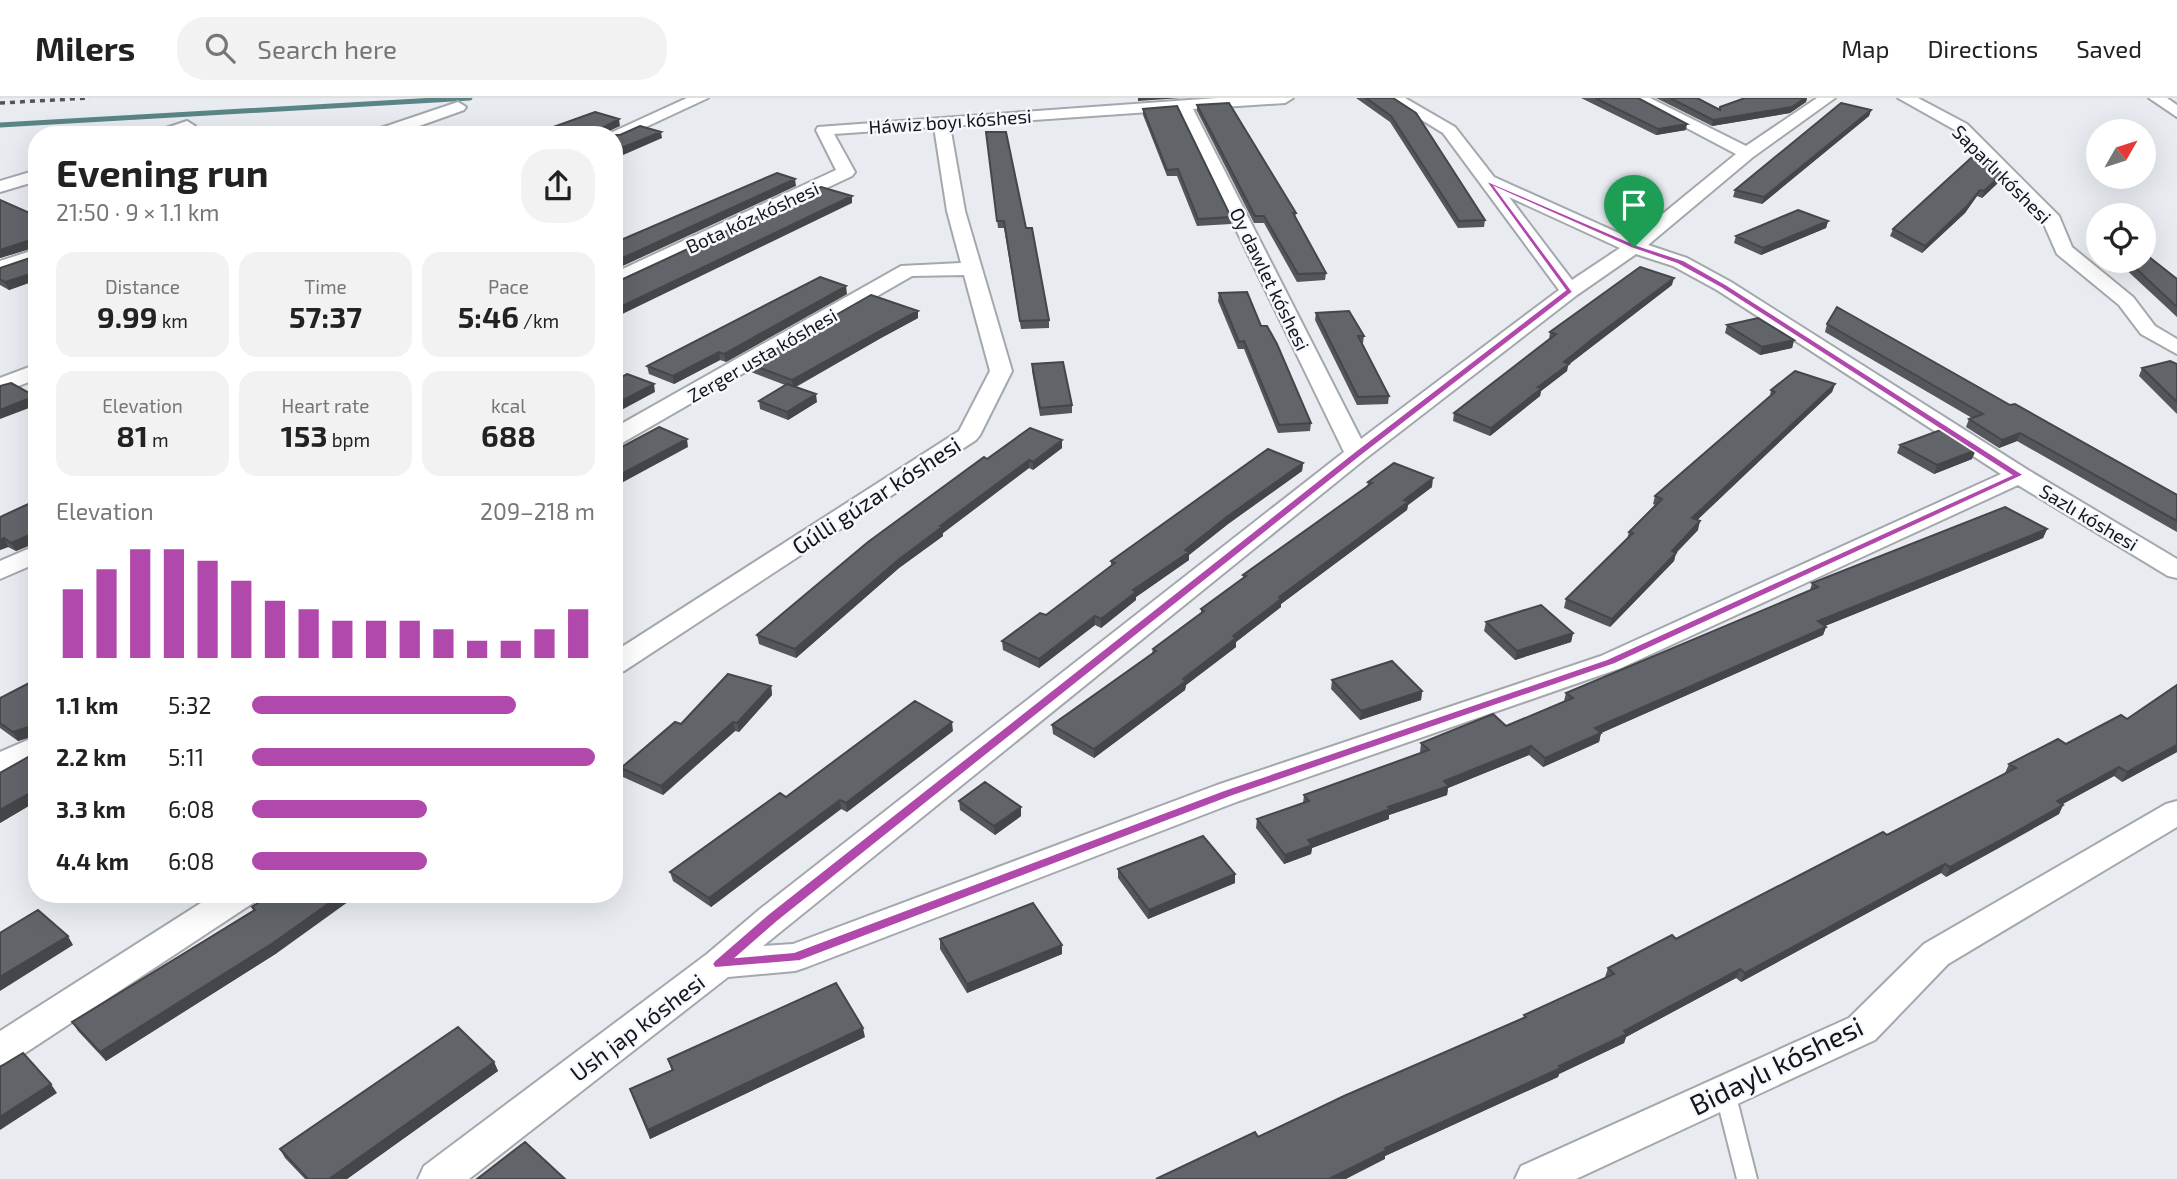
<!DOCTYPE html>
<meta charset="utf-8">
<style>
:root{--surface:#fff;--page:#f2f2f2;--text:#222;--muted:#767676;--line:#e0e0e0;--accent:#b149ac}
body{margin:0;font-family:"Exo 2",sans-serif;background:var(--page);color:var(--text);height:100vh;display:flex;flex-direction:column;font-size:26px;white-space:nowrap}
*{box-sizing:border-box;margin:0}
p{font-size:23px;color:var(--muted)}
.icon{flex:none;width:38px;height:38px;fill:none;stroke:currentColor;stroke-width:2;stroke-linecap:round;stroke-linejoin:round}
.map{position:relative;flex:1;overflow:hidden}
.side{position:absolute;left:28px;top:28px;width:595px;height:777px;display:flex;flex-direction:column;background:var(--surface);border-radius:28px;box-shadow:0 7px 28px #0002}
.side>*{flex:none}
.needle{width:46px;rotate:51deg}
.controls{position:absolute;left:2086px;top:21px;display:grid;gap:14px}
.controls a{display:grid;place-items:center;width:70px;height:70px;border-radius:50%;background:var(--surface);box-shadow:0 7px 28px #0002;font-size:35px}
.pin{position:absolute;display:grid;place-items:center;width:60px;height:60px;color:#fff;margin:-72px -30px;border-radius:50% 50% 50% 0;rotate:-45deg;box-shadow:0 0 7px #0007}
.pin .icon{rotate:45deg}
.round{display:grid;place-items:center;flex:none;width:74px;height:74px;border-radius:28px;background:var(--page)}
.headline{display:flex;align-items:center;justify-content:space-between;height:119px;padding:0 28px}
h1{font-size:38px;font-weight:700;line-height:52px}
.stats{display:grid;grid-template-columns:repeat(3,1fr);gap:10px;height:119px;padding:7px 28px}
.stats div{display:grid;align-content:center;border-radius:18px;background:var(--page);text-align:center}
.stats b{font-size:30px;font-weight:700}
.stats small{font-size:19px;font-weight:400}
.stats p{font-size:19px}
.chart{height:196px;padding:14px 28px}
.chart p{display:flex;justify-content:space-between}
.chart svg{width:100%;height:126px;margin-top:7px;stroke:var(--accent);stroke-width:6}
ul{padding:0 28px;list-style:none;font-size:23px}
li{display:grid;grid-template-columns:112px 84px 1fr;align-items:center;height:52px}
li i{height:18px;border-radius:9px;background:var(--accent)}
header{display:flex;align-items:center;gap:42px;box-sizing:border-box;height:98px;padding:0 35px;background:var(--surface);border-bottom:2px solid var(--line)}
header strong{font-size:33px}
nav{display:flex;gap:38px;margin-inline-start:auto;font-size:24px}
.search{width:490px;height:63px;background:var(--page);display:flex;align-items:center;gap:18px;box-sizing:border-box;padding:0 24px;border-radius:28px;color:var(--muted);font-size:26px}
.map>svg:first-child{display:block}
</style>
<header>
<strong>Milers</strong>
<div class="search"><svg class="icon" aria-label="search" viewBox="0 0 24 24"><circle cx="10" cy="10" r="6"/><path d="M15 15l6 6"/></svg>Search here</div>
<nav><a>Map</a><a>Directions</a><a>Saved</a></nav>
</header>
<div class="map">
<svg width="2177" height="1081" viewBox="0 0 2177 1081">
<rect width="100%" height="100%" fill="#e8ecf1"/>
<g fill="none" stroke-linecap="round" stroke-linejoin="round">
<path stroke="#5a8587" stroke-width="5" d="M0,27L470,0"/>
<defs>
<path id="service" d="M1725,986L1732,988L1735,994L1757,1081H1737L1715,994L1718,988Z"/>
<path id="minor" d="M687,0H708L620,41L614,42V37H606Z
M1217,0H1293L1285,5L1193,11L1361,341L1559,192L1443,35L1386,0H1405L1455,29L1494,79L1632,141L1736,56L1630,0H1650L1746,48L1817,0H1835L1753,59L1648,147L1687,160L1731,184L2028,372L2177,461V480L2168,478L2018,387L1621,570L1239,703L807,869L795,873L728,879L469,1081H418L424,1068L707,856L760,811L1344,354L1178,12L950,28L965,113L1012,273L980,337L976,342L624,573L614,576V554L959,333L990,273L964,177L912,178L622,345L614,347V330L901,168L961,165L947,113L934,29L834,36L855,74L852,78L621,187L614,189V175L836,72L816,32L818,29ZM1509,99L1620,150L1572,182ZM1636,156L1673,168L1717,192L2001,376L1601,558L1217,687L793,846L763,848L1365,361L1577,197Z
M1898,0H1918L1967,26L2059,118L2072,149L2133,199L2155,228L2177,241V256L2141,236L2119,207L2057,156L2043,124L1955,32Z
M2149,0H2167L2177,7V19Z
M458,4L466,9L464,12L394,37H370L372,33Z
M187,23L195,28C184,39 169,37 155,37L157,33Z
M37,72V83L0,94V83Z
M37,151V164L0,176V163Z
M37,266V281L0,295V280Z
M37,447V465L0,481V463Z
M37,638V661L0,677V654Z
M2177,703V729L1948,866L1875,942L1576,1081H1515L1521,1068L1849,920L1924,846L2166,706Z
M215,796H258L253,805L13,963L0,967V933Z"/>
</defs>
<use href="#service" stroke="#a4a8ad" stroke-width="4"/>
<use href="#minor" stroke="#a4a8ad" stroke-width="4"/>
<use href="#service" fill="#fff" fill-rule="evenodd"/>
<use href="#minor" fill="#fff" fill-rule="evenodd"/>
<path stroke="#515457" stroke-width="3.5" stroke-dasharray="5 5" stroke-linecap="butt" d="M0,5L90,0"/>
</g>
<path fill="#53565a" d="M1356,0H1393L1485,122L1484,129L1458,130L1390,24Z
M1581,0H1638L1686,32L1656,37Z
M1656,0H1697L1719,11L1720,9L1745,0H1807L1806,4L1790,15L1712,28Z
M1197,7L1296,115L1295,120L1326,175L1325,182L1297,184L1264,125H1254L1197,13Z
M1143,11L1231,119V126L1197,128L1177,78H1167L1143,17Z
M1871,12L1869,18L1762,106L1733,99L1735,92Z
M986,34L1026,130L1049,222V230L1021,231L1004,130H998Z
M2002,76L2000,83L1982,100L1977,98L1965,115L1922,155L1890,138L1893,131Z
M34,117H37V182L9,192L0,187V170L36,158V149L0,160Z
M1828,123L1826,130L1761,157L1734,145L1736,138Z
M2122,163H2144L2177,181V219L2120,166Z
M1672,187L1568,267L1567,273L1541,293L1540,298L1490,338L1453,323L1454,315L1549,242L1550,234Z
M1219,195L1261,228L1311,325L1310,333L1278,335L1244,251H1238L1218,203Z
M847,196L726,264L720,262L674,286L649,276L647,268Z
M918,213V220L881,240L796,289L817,304L788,322L760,311L759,303L785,287L751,274L750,266Z
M1316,215L1364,238L1363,245H1362L1389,298L1388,306L1357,307L1315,222Z
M1827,226L2010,307L2177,397V434L2017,343L1999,350L1966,329L1969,321L1972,320L1825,234Z
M1727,227L1794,242L1792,250L1760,257L1725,235Z
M1032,266L1072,307V315L1040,318L1032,273Z
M2177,266V316L2139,278L2142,270Z
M1835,286L1832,294L1697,422L1698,432L1676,455L1674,463L1610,529L1564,510L1566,501L1627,441L1629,434L1655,407L1653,406L1655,398L1770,298L1771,292Z
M1900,347L1972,361L1934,376L1897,355Z
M1062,350L1033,372L1029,370L943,435V438L899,470L796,560L759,546L757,537L987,361Z
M1303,365L1302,373L1228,426L1189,457V462L1136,499V502L1101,530L1095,527L1039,570L1003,552L1002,543L1046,517L1111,469V463Z
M1368,384L1432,389L1408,407L1407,412L1281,506V509L1236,544V549L1186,587L1185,592L1094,660L1053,636L1052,627L1152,555L1153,551L1201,516V511L1243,480V477L1367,389Z
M37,402V464L34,459L35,445L16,453L8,449L0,452V419Z
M2047,431L2043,440L1825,528L1826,529L1823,537L1601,635L1599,644L1543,669L1529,657L1448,690L1447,697L1389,717V721L1312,750L1311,756L1284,766L1256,730L1257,721L1303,705L1304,697L1421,655L1420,654L1421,645L1506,628L1564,603L1566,595L1810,492L1812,485Z
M1486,524L1573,535L1571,544L1515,562L1484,533Z
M37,581V703L0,725L37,654L35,651L34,638L18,643L0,630V600Z
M1332,582L1422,593L1421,602L1360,622L1331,591Z
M2177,587V654L2122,684L2114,678L2062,706L2063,707L2059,716L1999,750L1946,779L1941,775L1741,884L1736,880L1626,939L1624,945L1559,976L1558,979L1385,1058V1061L1258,1039L1523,921L1524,917L1606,880L1605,879L1608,870L1676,841L1887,737L2006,675H2005L2009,666L2066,646L2127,621Z
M771,588L772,597L739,634L735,633L663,697L623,679L621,670L681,626Z
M953,633L847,714L841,711L711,809L673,783L670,774L786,699Z
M959,703L1021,718L995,737L960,712Z
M1118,771L1235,785L1148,821L1118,780Z
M271,796L277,855L106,963L78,933L72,924L253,812L252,809Z
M940,841L1062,856L967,895L940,851Z
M865,939L650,1041L633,1000L630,991L672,973L668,961Z
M494,964L498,973L347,1081H305L285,1060L280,1051Z"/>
<path fill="#44464a" d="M1138,0H1181L1138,3Z
M1805,0H1807L1806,4L1790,15L1712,28L1713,22Z
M1871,12L1869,18L1762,106L1764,99Z
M619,21L620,28L603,36L602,30Z
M1687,26L1686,32L1656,37L1658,31Z
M661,34L662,40L614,61V53Z
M2002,76L2000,83L1982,100L1984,93Z
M795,81L796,88L614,172V164Z
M1980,92L1977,98L1965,115L1922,155L1925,148Z
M852,98V105L614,220V212Z
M1828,123L1826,130L1761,157L1763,150Z
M33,141L36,149L0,160V152Z
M37,174V182L9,192L5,184Z
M1674,180L1672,187L1568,267L1567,273L1541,293L1540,298L1490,338L1491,330L1564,264L1595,239Z
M846,188L847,196L726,264L724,256Z
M918,213V220L881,240L793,290L792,282L880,233Z
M1794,242L1792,250L1760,257L1762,249Z
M719,254L720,262L674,286L673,278Z
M654,286L655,294L614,316V307Z
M1835,286L1832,294L1690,429L1692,420Z
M816,296L817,304L788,322L787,314Z
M35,298L37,302V307L0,321V312Z
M2020,335L2017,343L1999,350L2002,342Z
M687,341L688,349L614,389V380Z
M1062,342V350L1033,372V364Z
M1976,352L1972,361L1934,376L1937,367Z
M1029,362V370L943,435V438L899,470L796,560L795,551L898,462L940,428Z
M1303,365L1302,373L1228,426L1189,457V462L1136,499V502L1101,530V521L1133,492L1228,418Z
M1433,380L1432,389L1408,407L1407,412L1281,506V509L1236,544V549L1186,587L1185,592L1094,660V651L1183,581L1279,499Z
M1700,423L1698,432L1676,455L1674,463L1610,529L1612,521Z
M2047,431L2043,440L1815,532L1818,523Z
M32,436L36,445L16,453L11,445Z
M4,440L8,449L0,452V442Z
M1095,518V527L1039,570V561Z
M1826,529L1823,537L1592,639L1595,630Z
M1573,535L1571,544L1515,562L1517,553Z
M771,588L772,597L739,634L737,625Z
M1422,593L1421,602L1360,622L1361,613Z
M733,624L735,633L663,697L661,688Z
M952,624L953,633L847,714L846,705Z
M34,627L37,637L18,643L13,634Z
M1601,635L1599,644L1543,669L1545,660Z
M2177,647V654L2122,684L2127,674Z
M1531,648L1529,657L1448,690L1447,697L1389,717V721L1312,750L1311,756L1284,766L1285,757L1308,742L1444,683Z
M2119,669L2114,678L2052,712L2057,703Z
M37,691V703L0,725V712Z
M840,702L841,711L711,809L709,800Z
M2063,707L2059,716L1946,779L1950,769Z
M1021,709V718L995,737L994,728Z
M1945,766L1941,775L1741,884L1745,875Z
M1235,776V785L1148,821L1149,812Z
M342,796H359L277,855L106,963L100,954Z
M68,838L73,847L0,893V879Z
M1062,847V856L967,895V886Z
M1740,871L1736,880L1626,939L1624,945L1559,976L1558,979L1385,1058V1061L1346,1081H1329L1385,1050L1559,968Z
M863,930L865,939L650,1041L648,1032Z
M494,964L498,973L347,1081H329Z
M51,986L57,995L0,1032V1019Z"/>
<path fill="#616469" stroke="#44464a" stroke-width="2" d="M1366,0H1393L1416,15L1485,122L1459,123L1391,18Z
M1595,0H1638L1687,26L1658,31Z
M1670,0H1697L1720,12V9L1745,0H1805L1792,9L1713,22Z
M1229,5L1296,115H1293L1326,175L1298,176L1264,118H1255L1197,7Z
M1841,5L1871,12L1764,99L1735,92Z
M1177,8L1231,119L1198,121L1178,71L1167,72L1143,11Z
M595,14L619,21L602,30L610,33L611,37H531Z
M640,28L661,34L614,53V37H620Z
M986,34H1006L1026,130H1032L1049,222L1020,223L1004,123H997Z
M1971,60L1991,64L2002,76L1984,93L1980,92L1967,108L1925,148L1893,131Z
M777,75L795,81L614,164V145Z
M821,89L852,98L614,212V183L621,182Z
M0,102L34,117H37V174L5,184L0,181V170L36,158L37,144L33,141L0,152Z
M1798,112L1828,123L1763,150L1736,138Z
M2144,155L2177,181V209L2128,163H2144Z
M1640,169L1674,180L1595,239L1564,264L1569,266L1538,289L1542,290L1491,330L1454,315L1556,236L1550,234Z
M820,179L846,188L724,256L719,254L673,278L647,268Z
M1247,194L1261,228H1267L1277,246L1311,325L1279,327L1244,243L1239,244L1219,195Z
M871,197L918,213L880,233L792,282L750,266Z
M1837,209L2010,307L2015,306L2177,397V423L2020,335L2002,342L1969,321L1983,316L1827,226Z
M1349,213L1364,238H1358L1389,298L1358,299L1316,215Z
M1758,220L1794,242L1762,249L1727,227Z
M2170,263L2177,266V304L2142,270Z
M1063,264L1072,307L1040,310L1032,266Z
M1795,273L1835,286L1692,420L1700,423L1672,453L1676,455L1612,521L1566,501L1633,435L1629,434L1662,401L1655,398L1775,294L1771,292Z
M627,276L654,286L614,307V283Z
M11,285L35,298L0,312V288Z
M787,286L816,296L787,314L759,303Z
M659,329L687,341L614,380V353Z
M1030,330L1062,342L1033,364L1029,362L940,428L942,429L898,462L795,551L757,537L868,444L984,359L987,361Z
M1943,331L1976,352L1937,367L1900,347Z
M1268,351L1303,365L1228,418L1185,452L1189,454L1133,492L1136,494L1101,521L1095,518L1039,561L1002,543L1040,515L1046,517L1115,465L1111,463Z
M1394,365L1433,380L1404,402L1408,404L1279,499L1281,501L1233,538L1236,540L1183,581L1186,583L1094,651L1052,627L1156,553L1153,551L1204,513L1201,511L1246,478L1243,477L1372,385L1368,384Z
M37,402V460L34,459L35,439L32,436L11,445L4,440L0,442V419Z
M2005,409L2047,431L1818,523L1826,529L1595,630L1601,635L1545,660L1531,648L1444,683L1449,688L1388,709L1390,711L1308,742L1312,747L1285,757L1257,721L1309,703L1304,697L1429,652L1421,645L1493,616L1506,628L1573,600L1566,595L1818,489L1812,485Z
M1541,507L1573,535L1517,553L1486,524Z
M1392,563L1422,593L1361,613L1332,582Z
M728,576L771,588L737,625L733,624L661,688L621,670L675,624L681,626Z
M37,581V652L35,651L34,627L13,634L0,625V600Z
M2177,587V647L2127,674L2119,669L2057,703L2063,707L2003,741L1950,769L1945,766L1745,875L1740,871L1624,933L1627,936L1559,968L1561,970L1385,1050L1387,1052L1329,1081H1156L1255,1034L1258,1039L1344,998L1526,919L1524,917L1614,876L1608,870L1672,837L1676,841L1883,734L1887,737L2016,670L2009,666L2058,641L2066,646L2121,617L2127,621Z
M915,603L952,624L846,705L840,702L709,800L670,774L780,695L786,699Z
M37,654V691L0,712V675Z
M985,684L1021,709L994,728L959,703Z
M1203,738L1235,776L1149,812L1118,771Z
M271,796H342L273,845L100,954L72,924L255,812L252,809Z
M1033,805L1062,847L967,886L940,841Z
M38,812L68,838L0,879V835Z
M836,885L863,930L648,1032L630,991L673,972L668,961Z
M458,929L494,964L329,1081H308L280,1051Z
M23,955L51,986L0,1019V969Z
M525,1044L565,1081H477Z"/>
<path fill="#b149ac" stroke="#fff" stroke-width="2" fill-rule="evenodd" d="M1485,82L1637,147L1683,162L1727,187L2024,377L1615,566L1233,698L800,863L715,870L712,866L715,862L768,816L1354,354L1565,192ZM1496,90L1631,150L1677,166L1721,190L2011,377L1607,561L1224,692L794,854L737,859L777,824L1361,358L1573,194Z"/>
<g text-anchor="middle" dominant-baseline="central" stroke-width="5" stroke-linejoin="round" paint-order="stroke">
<g font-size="19" fill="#141618" stroke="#f5f9ff">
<text transform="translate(950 23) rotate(-4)">Háwiz boyı kóshesi</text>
<text transform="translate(2002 76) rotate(45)">Saparlı kóshesi</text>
<text transform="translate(752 119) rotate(-25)">Bota kóz kóshesi</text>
<text transform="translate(1270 181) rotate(64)">Oy dawlet kóshesi</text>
<text transform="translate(762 257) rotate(-30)">Zerger usta kóshesi</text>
<text transform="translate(2089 419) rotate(31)">Sazlı kóshesi</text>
</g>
<g font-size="23" fill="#141618" stroke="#f5f9ff">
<text transform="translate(876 397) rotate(-33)">Gúlli gúzar kóshesi</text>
<text transform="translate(637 929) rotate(-37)">Ush jap kóshesi</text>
</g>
<g font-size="28" fill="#141618" stroke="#f5f9ff">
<text transform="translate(1776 967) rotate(-26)">Bidaylı kóshesi</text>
</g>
</g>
</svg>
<div class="controls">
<a><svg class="needle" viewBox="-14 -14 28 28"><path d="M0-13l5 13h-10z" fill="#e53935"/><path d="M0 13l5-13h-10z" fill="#767676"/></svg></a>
<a><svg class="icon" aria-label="locate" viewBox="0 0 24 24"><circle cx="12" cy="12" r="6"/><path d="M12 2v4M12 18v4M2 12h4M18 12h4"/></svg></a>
</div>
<div class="pin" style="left:1634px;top:149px;background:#1e9e55"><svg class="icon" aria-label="arrive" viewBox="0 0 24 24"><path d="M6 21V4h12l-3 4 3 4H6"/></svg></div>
<section class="side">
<div class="headline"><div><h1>Evening run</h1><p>21:50 · 9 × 1.1 km</p></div><a class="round"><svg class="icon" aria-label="share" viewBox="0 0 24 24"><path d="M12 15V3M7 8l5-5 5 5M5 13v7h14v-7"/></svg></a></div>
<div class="stats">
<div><p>Distance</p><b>9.99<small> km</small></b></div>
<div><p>Time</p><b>57:37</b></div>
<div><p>Pace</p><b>5:46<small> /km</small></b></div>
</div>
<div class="stats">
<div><p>Elevation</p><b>81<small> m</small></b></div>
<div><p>Heart rate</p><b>153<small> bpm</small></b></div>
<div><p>kcal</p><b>688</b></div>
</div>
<div class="chart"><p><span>Elevation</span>209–218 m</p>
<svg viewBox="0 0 160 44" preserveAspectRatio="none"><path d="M5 44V20M15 44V13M25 44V6M35 44V6M45 44V10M55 44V17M65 44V24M75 44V27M85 44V31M95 44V31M105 44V31M115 44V34M125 44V38M135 44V38M145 44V34M155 44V27"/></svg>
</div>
<ul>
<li><b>1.1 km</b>5:32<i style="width:77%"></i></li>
<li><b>2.2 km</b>5:11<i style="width:100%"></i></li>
<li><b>3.3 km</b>6:08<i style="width:51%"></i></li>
<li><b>4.4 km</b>6:08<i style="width:51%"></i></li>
</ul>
</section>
</div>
